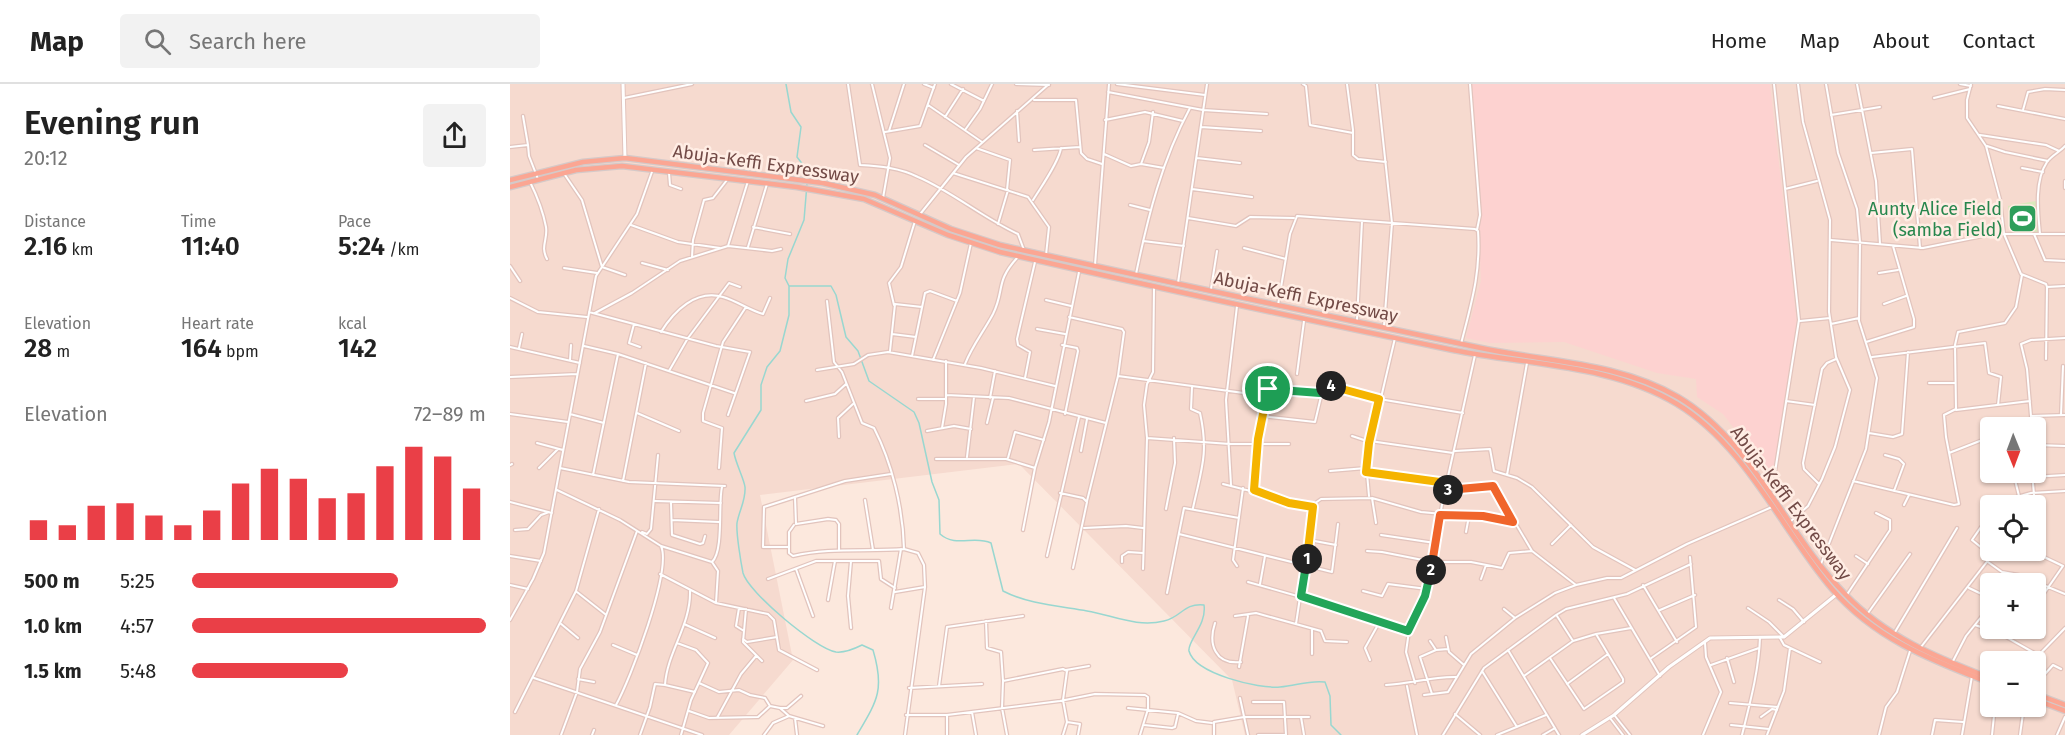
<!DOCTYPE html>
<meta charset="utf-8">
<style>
:root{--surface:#fff;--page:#f2f2f2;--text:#222;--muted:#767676;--line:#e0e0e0;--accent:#ea3f47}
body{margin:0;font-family:"Fira Sans",sans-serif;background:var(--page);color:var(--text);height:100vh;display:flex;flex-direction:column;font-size:22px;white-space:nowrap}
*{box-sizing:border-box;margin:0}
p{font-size:20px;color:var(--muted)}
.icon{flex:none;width:33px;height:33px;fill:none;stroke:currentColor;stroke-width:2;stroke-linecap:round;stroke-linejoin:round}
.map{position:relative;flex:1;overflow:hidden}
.details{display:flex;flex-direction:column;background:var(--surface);width:510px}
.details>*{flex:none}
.needle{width:39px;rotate:179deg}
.buttons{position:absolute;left:1470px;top:333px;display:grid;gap:12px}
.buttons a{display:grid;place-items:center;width:66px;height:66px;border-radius:6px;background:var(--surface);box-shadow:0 2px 4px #0004;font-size:30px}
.pin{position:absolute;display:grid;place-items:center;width:51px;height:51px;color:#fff;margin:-26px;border:3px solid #fff;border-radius:50%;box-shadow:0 2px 6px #0007}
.km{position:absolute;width:30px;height:30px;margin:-15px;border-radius:50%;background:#222;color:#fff;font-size:16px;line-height:30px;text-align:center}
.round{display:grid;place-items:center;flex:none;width:63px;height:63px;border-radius:6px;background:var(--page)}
.headline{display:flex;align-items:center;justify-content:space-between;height:102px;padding:0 24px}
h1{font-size:33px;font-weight:600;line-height:45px}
.figures{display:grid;grid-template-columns:repeat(3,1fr);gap:9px;height:102px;padding:6px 24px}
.figures div{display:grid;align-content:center}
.figures b{font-size:26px;font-weight:600}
.figures small{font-size:16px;font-weight:400}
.figures p{font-size:16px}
.chart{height:168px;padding:12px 24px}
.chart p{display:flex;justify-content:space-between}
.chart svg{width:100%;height:108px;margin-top:6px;stroke:var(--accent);stroke-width:6}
ul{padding:0 24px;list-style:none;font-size:20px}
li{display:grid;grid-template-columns:96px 72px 1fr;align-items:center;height:45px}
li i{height:15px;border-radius:8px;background:var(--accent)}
header{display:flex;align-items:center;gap:36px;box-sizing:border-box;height:84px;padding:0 30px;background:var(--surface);border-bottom:2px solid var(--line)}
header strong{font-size:28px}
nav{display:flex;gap:33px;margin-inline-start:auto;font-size:21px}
.search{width:420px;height:54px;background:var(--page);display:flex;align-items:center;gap:15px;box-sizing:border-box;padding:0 21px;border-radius:6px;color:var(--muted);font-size:22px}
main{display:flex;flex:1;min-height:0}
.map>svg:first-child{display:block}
</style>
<header>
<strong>Map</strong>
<div class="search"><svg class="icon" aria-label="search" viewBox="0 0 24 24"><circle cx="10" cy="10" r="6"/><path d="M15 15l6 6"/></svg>Search here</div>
<nav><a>Home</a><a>Map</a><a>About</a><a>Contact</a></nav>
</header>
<main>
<section class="details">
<div class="headline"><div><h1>Evening run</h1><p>20:12</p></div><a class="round"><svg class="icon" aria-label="share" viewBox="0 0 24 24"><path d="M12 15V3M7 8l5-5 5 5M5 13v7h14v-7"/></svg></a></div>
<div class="figures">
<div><p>Distance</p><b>2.16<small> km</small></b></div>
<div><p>Time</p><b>11:40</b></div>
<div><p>Pace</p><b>5:24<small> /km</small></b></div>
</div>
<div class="figures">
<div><p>Elevation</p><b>28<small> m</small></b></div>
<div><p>Heart rate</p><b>164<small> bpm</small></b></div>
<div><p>kcal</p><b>142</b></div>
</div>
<div class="chart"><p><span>Elevation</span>72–89 m</p>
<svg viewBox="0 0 160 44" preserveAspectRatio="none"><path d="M5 44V36M15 44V38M25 44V30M35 44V29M45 44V34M55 44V38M65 44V32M75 44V21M85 44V15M95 44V19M105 44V27M115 44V25M125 44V14M135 44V6M145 44V10M155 44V23"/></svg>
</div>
<ul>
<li><b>500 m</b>5:25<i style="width:70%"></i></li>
<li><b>1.0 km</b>4:57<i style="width:100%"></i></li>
<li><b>1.5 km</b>5:48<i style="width:53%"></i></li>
</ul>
</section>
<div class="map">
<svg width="1555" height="651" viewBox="0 0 1555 651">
<rect width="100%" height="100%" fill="#fce8dd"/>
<path fill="#f6dacf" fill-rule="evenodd" d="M0,0H1555V651H735L722,596L509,380L250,411L283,576L219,651H0ZM1480,344H1526V388H1480ZM1480,422H1526V466H1480ZM1480,500H1526V544H1480ZM1480,578H1526V622H1480Z"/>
<path fill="#fdd2d0" d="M962,0H1260L1287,239L1262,394L1213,330L1187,313L1186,295L1147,289L1054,258L980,259L956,254L971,197Z"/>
<path fill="#dbe9bd" d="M1526,117L1528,148L1501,149L1498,122Z"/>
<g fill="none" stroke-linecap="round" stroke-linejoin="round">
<path stroke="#98d7d0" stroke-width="1.5" d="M276,0L281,28L291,43L287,73L297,86V95
M297,100L294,136L278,175L275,194L279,202V231L270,267L257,283L251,301V326L224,369C226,380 234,395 235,403C236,416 229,427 227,439C226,449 231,479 233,489C238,508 306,565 326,568C335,569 344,565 352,561L363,566C375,606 367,617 347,651
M279,202H321L326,211L336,253L348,267L359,297L404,328L409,339L422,398L429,416L430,450C446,464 464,451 481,459L493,507C518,520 548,522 577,527C602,531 627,544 654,537C672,533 673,519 694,521C697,541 677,557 679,567C685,590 749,605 770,603C786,602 798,596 815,598L820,612L821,641L831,651"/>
<defs>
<path id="minor" d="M338,0L350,81C370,82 390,84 408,93C443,108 473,134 508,150L514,166
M362,0L380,74L373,114
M414,0L424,4
M441,0L474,17
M506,0L539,1
M607,0L695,11
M793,0L796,2L800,41L843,49
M837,0L843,46V71L848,75L876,78
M867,0L882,139L874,242
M960,0L970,131L967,146
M1347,0L1366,97L1370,160
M1450,0L1461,2
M1461,0L1457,16V34L1476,62L1490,115L1494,150L1511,190L1536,200L1537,203L1555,202
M598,8L693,26L757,30
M114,14L182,0
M1424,14L1460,5
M524,16H566L571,69L577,75L592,80
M418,21L472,58
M1488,22L1555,35
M1513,26L1518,8L1535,5L1555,6
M507,27L509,57
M1321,31L1370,23
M13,32L18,61
M435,33L453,5
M595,36L635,28L673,37
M691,43L751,47
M455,46L470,25L482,0
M379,47L394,0
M375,48L410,42L425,0
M1470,51L1536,61L1549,67
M415,61L449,81
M1477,62L1495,68L1538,77
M0,63L18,61L19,72L28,95
M466,64L500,76L497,106
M524,66L570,63
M1361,69L1402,65L1410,164
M594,70L621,82L631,80L654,84
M687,74L730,79
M631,80L639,58L643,28
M1512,84L1533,88
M159,89L160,101L171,105
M443,89L518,113L539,143L536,171
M55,91L72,116L92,183L115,191
M1555,97V104
M20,98C27,112 33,127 36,143C38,156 30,162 37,175
M682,105L742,113
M1275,105L1307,97
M523,116C531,103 549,78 551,64
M620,121L640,126
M1369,125L1408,126
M411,129L456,73L539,0
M678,134L726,142L740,133L784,134
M488,140L498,106
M121,141L168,158L210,164
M243,143L280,150
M1524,150L1535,176L1555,177
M1530,150C1528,129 1524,97 1537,78C1542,71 1550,68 1555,62
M1321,156L1413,164L1483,150H1555
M633,157L674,162
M218,162L238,97
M238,163L257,100
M734,164L776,175
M182,173L183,156L194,116L203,114L217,96
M132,179L158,186
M585,181L599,0
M0,182L10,197
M54,184L87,189
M1369,189L1388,186
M626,190C638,132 652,76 680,24
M668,199L697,0
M701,205L707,167
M0,214L28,228L77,233
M536,216L561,222
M317,217L324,278L332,288L352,339L364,344C382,379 393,424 394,465L408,469L414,481L415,503L395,651
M1374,220L1396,212
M384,221L379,199L391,183L405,137
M768,221L780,150L787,132L965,145L968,147C971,189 961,220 951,260
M79,228L206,262L240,268L218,331
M85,229L122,209L170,177L218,162L262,167L271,165
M559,233L612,245L614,248L608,292L577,417
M847,236L852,137
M1290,237L1320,234
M124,240L119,259L130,263
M1321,240L1349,234
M527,245L555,250
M151,248C164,227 186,205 213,213C227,217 239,226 253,230L260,214
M382,250L406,253
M1356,258L1404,243V235L1383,162
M552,261L567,264L568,267L555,330
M74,262L108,270L224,309
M0,263L70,279
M9,264L12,250
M380,267L385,220L412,223
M402,272L415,209L420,207L447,217
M1362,273L1475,259L1479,289L1491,293L1488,321
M1536,275L1537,203
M60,276L61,261
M423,276L450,209L461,159
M455,280C462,262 474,247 483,230C495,206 485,198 507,174
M307,286L344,280L358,271L378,268L471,284L545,302
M159,287L178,254L219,199L230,203
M787,290L794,237
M608,292L756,312
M0,293L67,290
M515,294L520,268L508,261L507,255L525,178
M1419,299H1445
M682,303L681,325L690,329C699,370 691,386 683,424
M436,311L499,314L596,339
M480,314L485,287
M408,315H436
M296,317L325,310L336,300
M1276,317L1305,321
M1446,326L1520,317
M127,329L169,347
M0,330L58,338
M60,330L94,339
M1551,331L1553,282
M752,332L805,338L814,300L869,315L953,329
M1522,332L1555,331
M477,339L483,314
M432,344L436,320V277
M1522,344L1517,285L1511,260L1521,256L1555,254
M417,347L444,342L461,345
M1359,349L1383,353L1392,350L1398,268
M842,352L860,358
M329,353L328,334L343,320
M637,354L720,360H779
M860,357L943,369
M27,359L53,366
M1526,361L1555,362
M571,367L577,335
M945,367L980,365L984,387L1007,394L1022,403L1083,463L1125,486
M1439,369L1480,353
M1375,371L1389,375L1394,380L1384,407
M457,373L464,313
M498,374L505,348L534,356
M426,375H496L525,384
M0,381L2,380
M29,384L48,365
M50,384L119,398L215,402
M209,384L212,344L193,337V329L213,258L236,223
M820,387L856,384
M856,388L937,399
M1503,388L1509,412
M1522,388L1525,422
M83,391L108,270
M997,391L1017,279
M1522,393L1555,391
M113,397L136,279
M1343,397L1444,421L1449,420L1436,353L1434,331L1446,325L1445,261L1448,248L1495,239L1506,223L1512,191
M713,400L803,423
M1309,400L1294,385L1293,379L1312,285L1317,279L1326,275
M721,401L716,316L727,222
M1257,403L1265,388L1289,236L1264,0
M47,406L110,436L151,462L202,478L208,487L206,519
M744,406L748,355L757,307L764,304L810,309
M935,407L983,402L1003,438
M550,409L573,414L577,418L563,484
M859,412L856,378L885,254
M862,414L866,439
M355,416L363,466
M145,417L211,419
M0,418L42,429
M161,419L162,451L190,460L193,459L195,452
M1394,421L1399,411
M1494,422L1496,416L1521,409L1555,407
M656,425L665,379L664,354
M1526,428L1532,472L1553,482L1526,521
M162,436L209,438
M1480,436L1471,443L1462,456L1482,472
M1281,437L1298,422L1312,395L1325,363L1340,306L1326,273L1319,228L1320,136L1293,38L1288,0
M284,441L279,448V469L283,472C320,463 357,468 394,465
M574,444L616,442L633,444
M5,446L18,445L31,431L39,428
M513,446L525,384L539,338L569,188
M132,448L137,450L141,445L148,371
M956,448L959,432
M669,450L822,488L828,440
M871,451L925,459
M799,456L826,461
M1042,460L1061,441
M278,463H253L254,423L285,413
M329,465V440L326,436L318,435L286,440L285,413L335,397L381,390
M857,467L872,468L923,478H961L992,484L999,469L1022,467
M0,472L31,477
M537,472L569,333
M1346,472L1358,480
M341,477L338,512L341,544
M202,478C214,467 208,419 212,403
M612,478V472L618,468L633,469
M1478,478L1492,488L1509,491L1555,510
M1311,480L1356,365L1367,294L1349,237L1350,158L1347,125L1328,69L1316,0
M727,482L723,476L733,404
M286,485L303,532
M633,485L637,354L634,321L637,300L643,288L644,204
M150,490L206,519L258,530L264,536L269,566L307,586
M258,495L306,477H369L371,495L385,504
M971,495L976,481
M738,498L826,523L869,539L900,546L917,505L933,415L965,271
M750,500L755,472
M0,501L18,505
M1133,501L1167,558
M1459,504L1480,514
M180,507C181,541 157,568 155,601L185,608
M853,507L872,512L878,500L917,505
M67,508L95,530
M385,508L415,503
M657,509L674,424L729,434
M1336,512L1380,446V436L1366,429
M1104,514L1150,592
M318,516L325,477
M1269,516L1283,525L1294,538
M229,524L226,542L234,547
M381,524L391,465
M1238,524L1259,538L1274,553
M236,525L233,558L252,577
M994,525L1005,534
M1150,526L1185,511
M1358,529L1400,470
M725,532L746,529L811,547L815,557L837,558
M1047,532L1063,557
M0,536L23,495L34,469L86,192L127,130L143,85
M476,537L477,564L491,568L493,597
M50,539L68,554
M705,539C698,560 705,581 731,578
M174,540L205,554
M786,540L804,420L811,415L862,414L911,428L998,436L1006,440L1022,467L1066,501
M1465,541L1489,549L1528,571
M899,547L896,568L905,599
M1385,548L1447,444
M936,553L939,568L954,581
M1270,554L1274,561L1310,578
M233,555L237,558L267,553
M920,557L926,566
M167,559L186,566L198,579L181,616L171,651
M103,561L127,571
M1411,563L1486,466
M998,566L1049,651
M802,570V546
M1040,574L1074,625L1113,598V595L1086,550
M1217,574L1224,598
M1140,575L1186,543L1180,473
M860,576L855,564L869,539
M1522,578L1555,544
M1442,579L1456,552L1480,522
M1201,581L1249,564
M729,583L738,532
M556,586L579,582
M972,587L1007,643
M1526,588L1535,590L1543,581L1551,585
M1014,592L1063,557L1086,550L1121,544
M24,594L192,651
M68,595L84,598
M189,599L209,608L229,606L240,611L255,614L260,622L270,624L279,632L313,642
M1057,600L1098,570
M876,601C900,600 923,592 947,593
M429,602L437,543L513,532
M897,602L907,651
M399,604L472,600
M922,610L910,573L926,566L938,565
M914,611L938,608L961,570L1005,534L1045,509L1066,501L1097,494H1111L1177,460L1262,423
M730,614L738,651
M743,618H774L776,651
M1220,619L1268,623
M106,621C120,596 162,487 151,462
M270,624H277L291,612
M618,624L668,629L686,637L702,639
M179,627L199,634L248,633L260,622
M5,628L66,507L89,425
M462,628L466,651
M945,630L970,651
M396,631H437L550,617L585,610L635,611L638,613V625L630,651
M437,631V651
M1105,632L1120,651
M791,633L794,651
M1251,633L1262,625L1267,626
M207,634L231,590L246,572
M285,634L287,651
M1100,634L1113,651
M557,638L570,640L568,651
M634,641L662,644L665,643L668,630
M1221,641L1259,645
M51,651L67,608L70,585L90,548L127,447
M82,651L84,646
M130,651L140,623L145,600L155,601
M254,651L263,639L279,632
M497,651L492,624L493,597L553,585L557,587L553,616L557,638L553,651
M704,651V638L734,633H799
M748,651H776
M933,651L974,584L1046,531L1056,525L1117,510L1181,480
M987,651L1036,631
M1033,651L1045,644
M1193,651L1211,608L1196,573L1195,559
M1232,651C1240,619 1249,586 1250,553
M1257,651L1274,607L1280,564
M1369,651L1376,623L1387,608L1400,567
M1422,651L1425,636L1453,638
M1452,651L1462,592
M1482,651L1485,622
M1510,651L1514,622
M1547,651L1555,633"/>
<path id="tertiary" d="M113,0L115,74
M1072,651L1104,631L1159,583L1200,554L1274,553L1327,510"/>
<path id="trunk" d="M0,96L73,78L115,74L313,99L365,111L441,145L490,161C650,197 811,230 971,264C1037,278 1108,278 1168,313C1244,358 1275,449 1335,510C1376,553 1426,573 1480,594
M0,103L66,86L112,82L287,103L354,115L438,151L490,168C641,202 792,235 943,266C1017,281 1101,280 1167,320C1236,362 1271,445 1322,505C1365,555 1421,576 1480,599
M1526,610L1555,621
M1526,616L1555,627"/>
</defs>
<use href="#minor" stroke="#e2c4bd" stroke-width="4.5"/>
<use href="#tertiary" stroke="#e2c4bd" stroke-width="5"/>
<use href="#trunk" stroke="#d5c9c8" stroke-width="7"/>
<use href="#minor" stroke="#fff" stroke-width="2"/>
<use href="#tertiary" stroke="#fff" stroke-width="3"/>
<use href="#trunk" stroke="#fba693" stroke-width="4.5"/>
</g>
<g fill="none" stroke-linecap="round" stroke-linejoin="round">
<defs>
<path id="split-1" d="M758,305L748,355L744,406L779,419L803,423L797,475"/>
<path id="split-2" d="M797,475L791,512L898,547L915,512L921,486"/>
<path id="split-3" d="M921,486L930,431L973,432L1003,438L983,402L938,406"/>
<path id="split-4" d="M821,302L869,315L859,359L856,388L937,399L935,407L938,406"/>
<path id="split-5" d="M758,305L810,309L813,300L821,302"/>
</defs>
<use href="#split-1" stroke="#fff" stroke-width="12"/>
<use href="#split-2" stroke="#fff" stroke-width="12"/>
<use href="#split-3" stroke="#fff" stroke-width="12"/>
<use href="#split-4" stroke="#fff" stroke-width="12"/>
<use href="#split-5" stroke="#fff" stroke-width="12"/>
<use href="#split-1" stroke="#f5b400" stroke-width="8"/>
<use href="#split-2" stroke="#22a559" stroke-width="8"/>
<use href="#split-3" stroke="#f0652b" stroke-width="8"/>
<use href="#split-4" stroke="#f5b400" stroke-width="8"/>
<use href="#split-5" stroke="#22a559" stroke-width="8"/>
</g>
<defs>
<symbol id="stadium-square" viewBox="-11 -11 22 22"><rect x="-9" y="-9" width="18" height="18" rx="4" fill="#2e9e5b" stroke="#ffede4"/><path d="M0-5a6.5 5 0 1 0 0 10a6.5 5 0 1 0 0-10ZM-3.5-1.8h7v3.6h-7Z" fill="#fff"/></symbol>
</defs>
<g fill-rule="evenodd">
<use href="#stadium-square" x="1496" y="118" width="33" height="33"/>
</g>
<g text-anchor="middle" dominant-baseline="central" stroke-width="5" stroke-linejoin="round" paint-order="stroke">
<g font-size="18" fill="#724a46" stroke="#ffede4">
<text transform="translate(256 80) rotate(8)">Abuja-Keffi Expressway</text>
<text transform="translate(796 213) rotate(12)">Abuja-Keffi Expressway</text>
<text transform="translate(1281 419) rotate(53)">Abuja-Keffi Expressway</text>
</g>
<g font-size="18" fill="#27864d" stroke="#ffede4" text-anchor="end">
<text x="1492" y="125">Aunty Alice Field<tspan x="1492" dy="21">(samba Field)</tspan></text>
</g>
</g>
</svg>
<div class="buttons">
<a><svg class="needle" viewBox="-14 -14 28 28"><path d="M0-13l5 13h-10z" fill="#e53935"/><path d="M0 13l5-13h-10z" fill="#767676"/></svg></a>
<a><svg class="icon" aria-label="locate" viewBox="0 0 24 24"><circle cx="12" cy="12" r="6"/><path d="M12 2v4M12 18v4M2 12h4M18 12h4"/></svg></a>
<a>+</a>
<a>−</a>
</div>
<div class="pin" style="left:758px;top:305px;background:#1e9e55"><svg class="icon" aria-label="arrive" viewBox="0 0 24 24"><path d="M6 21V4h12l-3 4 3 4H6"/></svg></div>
<b class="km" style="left:797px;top:475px">1</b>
<b class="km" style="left:921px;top:486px">2</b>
<b class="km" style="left:938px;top:406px">3</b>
<b class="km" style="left:821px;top:302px">4</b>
</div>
</main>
